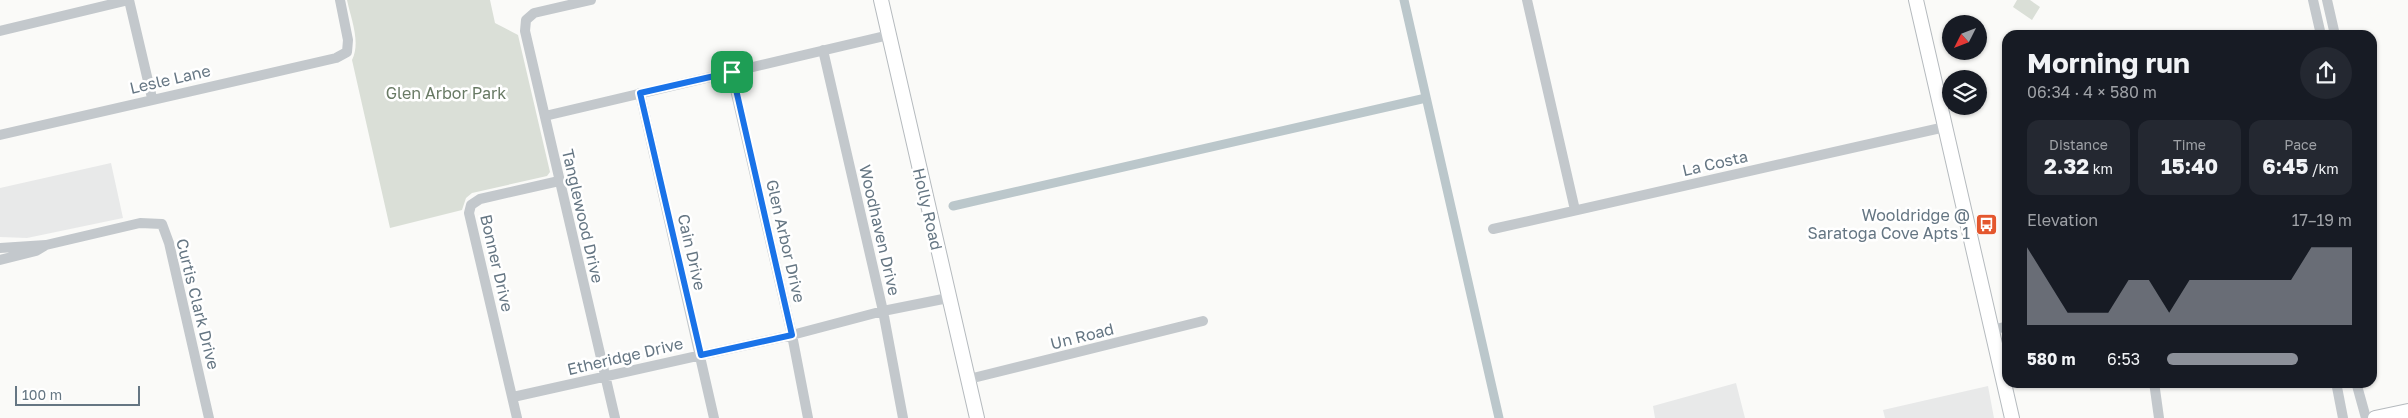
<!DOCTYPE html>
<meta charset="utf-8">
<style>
:root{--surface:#171b24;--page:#242831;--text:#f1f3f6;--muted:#9ea1a6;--accent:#8c9099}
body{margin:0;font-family:"Golos Text",sans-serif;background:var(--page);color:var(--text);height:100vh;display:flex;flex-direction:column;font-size:19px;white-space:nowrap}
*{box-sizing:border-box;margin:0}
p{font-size:16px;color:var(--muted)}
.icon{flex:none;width:28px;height:28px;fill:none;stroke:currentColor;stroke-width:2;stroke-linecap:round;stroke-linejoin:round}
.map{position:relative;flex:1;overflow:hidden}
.drawer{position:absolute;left:2002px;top:30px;width:375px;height:358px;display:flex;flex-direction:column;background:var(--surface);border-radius:15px;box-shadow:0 1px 4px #0004}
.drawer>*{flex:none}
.needle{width:32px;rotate:228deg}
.buttons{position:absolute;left:1942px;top:15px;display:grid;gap:10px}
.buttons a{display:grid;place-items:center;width:45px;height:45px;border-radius:50%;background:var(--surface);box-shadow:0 1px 4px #0004;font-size:25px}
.scale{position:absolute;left:15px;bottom:12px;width:125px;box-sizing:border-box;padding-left:5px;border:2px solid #657683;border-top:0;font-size:14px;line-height:18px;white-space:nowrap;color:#657683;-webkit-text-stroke:4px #fff;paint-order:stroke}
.pin{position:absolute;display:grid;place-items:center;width:42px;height:42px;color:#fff;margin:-21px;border-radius:10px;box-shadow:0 2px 8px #0006}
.round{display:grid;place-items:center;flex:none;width:52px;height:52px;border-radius:26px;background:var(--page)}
.summary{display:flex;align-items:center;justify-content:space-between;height:85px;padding:0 25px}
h1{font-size:28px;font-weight:700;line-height:38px}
.metrics{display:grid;grid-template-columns:repeat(3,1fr);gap:8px;height:85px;padding:5px 25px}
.metrics div{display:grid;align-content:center;border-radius:12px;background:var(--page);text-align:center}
.metrics b{font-size:21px;font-weight:700}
.metrics small{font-size:14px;font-weight:400}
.metrics p{font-size:14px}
.chart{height:140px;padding:10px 25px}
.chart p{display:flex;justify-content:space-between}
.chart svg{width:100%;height:90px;margin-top:5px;fill:var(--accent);opacity:.7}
ul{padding:0 25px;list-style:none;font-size:16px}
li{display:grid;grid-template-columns:80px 60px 1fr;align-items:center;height:38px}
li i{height:12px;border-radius:6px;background:var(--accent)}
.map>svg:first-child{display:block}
</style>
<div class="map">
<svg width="2408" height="418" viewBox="0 0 2408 418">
<rect width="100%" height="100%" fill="#fafaf8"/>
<path fill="#e8e9e9" d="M111,163L123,218L27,238L0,237V188Z
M1736,383L1745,418H1655L1653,406Z
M1988,386L1994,418H1885L1883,410Z"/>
<path fill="#dadfd7" d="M347,0H490L495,23L518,35L550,172L547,176L472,193L466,198L462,210L390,228L352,60C361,42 351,19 347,0Z
M2017,0H2030L2040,7L2032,20L2013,7Z"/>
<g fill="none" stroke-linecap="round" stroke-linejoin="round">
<path stroke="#bbc7cb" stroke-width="9" d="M1404,0L1499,418
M953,206L1426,98"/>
<defs>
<path id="major" d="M881,0L977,418
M1916,0L2012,418
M2375,418L2408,411"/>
</defs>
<use href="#major" stroke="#b5babe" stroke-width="16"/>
<path stroke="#c3c8cc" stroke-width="10" d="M129,0L152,98
M591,0L534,13L526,20L525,31L615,418
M1527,0L1575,210
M2313,0L2321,35
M2327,0L2335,35
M0,31L129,0
M823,50L883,311L903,418
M731,72L792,335L808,418
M640,93L714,418
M545,116L889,35
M0,135L336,58L347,52L348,40L340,0
M1493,229L1945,127
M0,248L46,245L140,223L162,224L169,243L209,418
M0,260L36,251L46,245
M1992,330L2008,326
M969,379L1203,321
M2154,382L2159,418
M2336,382L2343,418
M2356,382L2366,418
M513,397L792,335L883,311L948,298
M517,418L469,213L471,205L480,199L559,181"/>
<use href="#major" stroke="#fff" stroke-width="14"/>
</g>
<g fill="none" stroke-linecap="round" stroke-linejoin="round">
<defs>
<path id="route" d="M732,72L792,335L701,355L640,93Z"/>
</defs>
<use href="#route" stroke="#fff" stroke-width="10"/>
<use href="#route" stroke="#1a73e8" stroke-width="6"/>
</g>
<defs>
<symbol id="bus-square" viewBox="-11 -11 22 22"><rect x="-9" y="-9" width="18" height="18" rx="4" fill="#e4572e" stroke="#fff"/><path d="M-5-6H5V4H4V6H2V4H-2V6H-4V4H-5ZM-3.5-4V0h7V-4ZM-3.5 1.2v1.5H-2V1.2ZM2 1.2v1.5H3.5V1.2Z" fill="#fff"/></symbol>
</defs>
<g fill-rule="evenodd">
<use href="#bus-square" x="1974" y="212" width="25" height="25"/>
</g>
<g text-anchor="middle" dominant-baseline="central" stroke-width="5" stroke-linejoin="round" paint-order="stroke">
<g font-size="16" fill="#657683" stroke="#fff">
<text transform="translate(170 79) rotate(-13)">Lesle Lane</text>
<text transform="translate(1715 163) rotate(-13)">La Costa</text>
<text transform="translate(928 209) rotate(77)">Holly Road</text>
<text transform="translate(583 216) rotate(77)">Tanglewood Drive</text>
<text transform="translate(880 230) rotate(77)">Woodhaven Drive</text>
<text transform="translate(786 241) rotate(77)">Glen Arbor Drive</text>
<text transform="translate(692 252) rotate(77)">Cain Drive</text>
<text transform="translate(497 263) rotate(77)">Bonner Drive</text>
<text transform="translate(198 304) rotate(76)">Curtis Clark Drive</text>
<text transform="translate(1082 336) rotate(-14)">Un Road</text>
<text transform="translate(625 356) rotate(-13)">Etheridge Drive</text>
</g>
<g font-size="16" fill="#687a64" stroke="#fff">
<text x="446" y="93">Glen Arbor Park</text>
</g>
<g font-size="16" fill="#657683" stroke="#fff" text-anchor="end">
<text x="1970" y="215">Wooldridge @<tspan x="1970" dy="18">Saratoga Cove Apts 1</tspan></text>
</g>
</g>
</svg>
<div class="buttons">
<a><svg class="needle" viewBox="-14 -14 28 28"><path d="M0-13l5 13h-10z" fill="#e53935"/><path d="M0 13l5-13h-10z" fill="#9ea1a6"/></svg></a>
<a><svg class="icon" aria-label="layers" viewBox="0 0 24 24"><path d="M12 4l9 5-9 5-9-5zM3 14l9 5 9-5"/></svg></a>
</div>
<div class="scale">100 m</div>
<div class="pin" style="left:732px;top:72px;background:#1e9e55"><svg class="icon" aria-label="arrive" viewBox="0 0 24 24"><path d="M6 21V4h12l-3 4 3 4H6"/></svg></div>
<section class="drawer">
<div class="summary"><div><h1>Morning run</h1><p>06:34 · 4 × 580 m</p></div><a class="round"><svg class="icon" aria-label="share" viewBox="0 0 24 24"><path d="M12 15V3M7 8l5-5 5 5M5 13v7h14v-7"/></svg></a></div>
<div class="metrics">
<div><p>Distance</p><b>2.32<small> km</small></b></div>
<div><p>Time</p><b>15:40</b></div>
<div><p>Pace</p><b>6:45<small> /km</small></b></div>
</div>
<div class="chart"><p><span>Elevation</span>17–19 m</p>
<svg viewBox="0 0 160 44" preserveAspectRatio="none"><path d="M0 44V6L10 22L20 38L30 38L40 38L50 22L60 22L70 38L80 22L90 22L100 22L110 22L120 22L130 22L140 6L150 6L160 6V44z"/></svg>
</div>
<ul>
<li><b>580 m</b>6:53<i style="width:71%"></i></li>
</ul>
</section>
</div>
